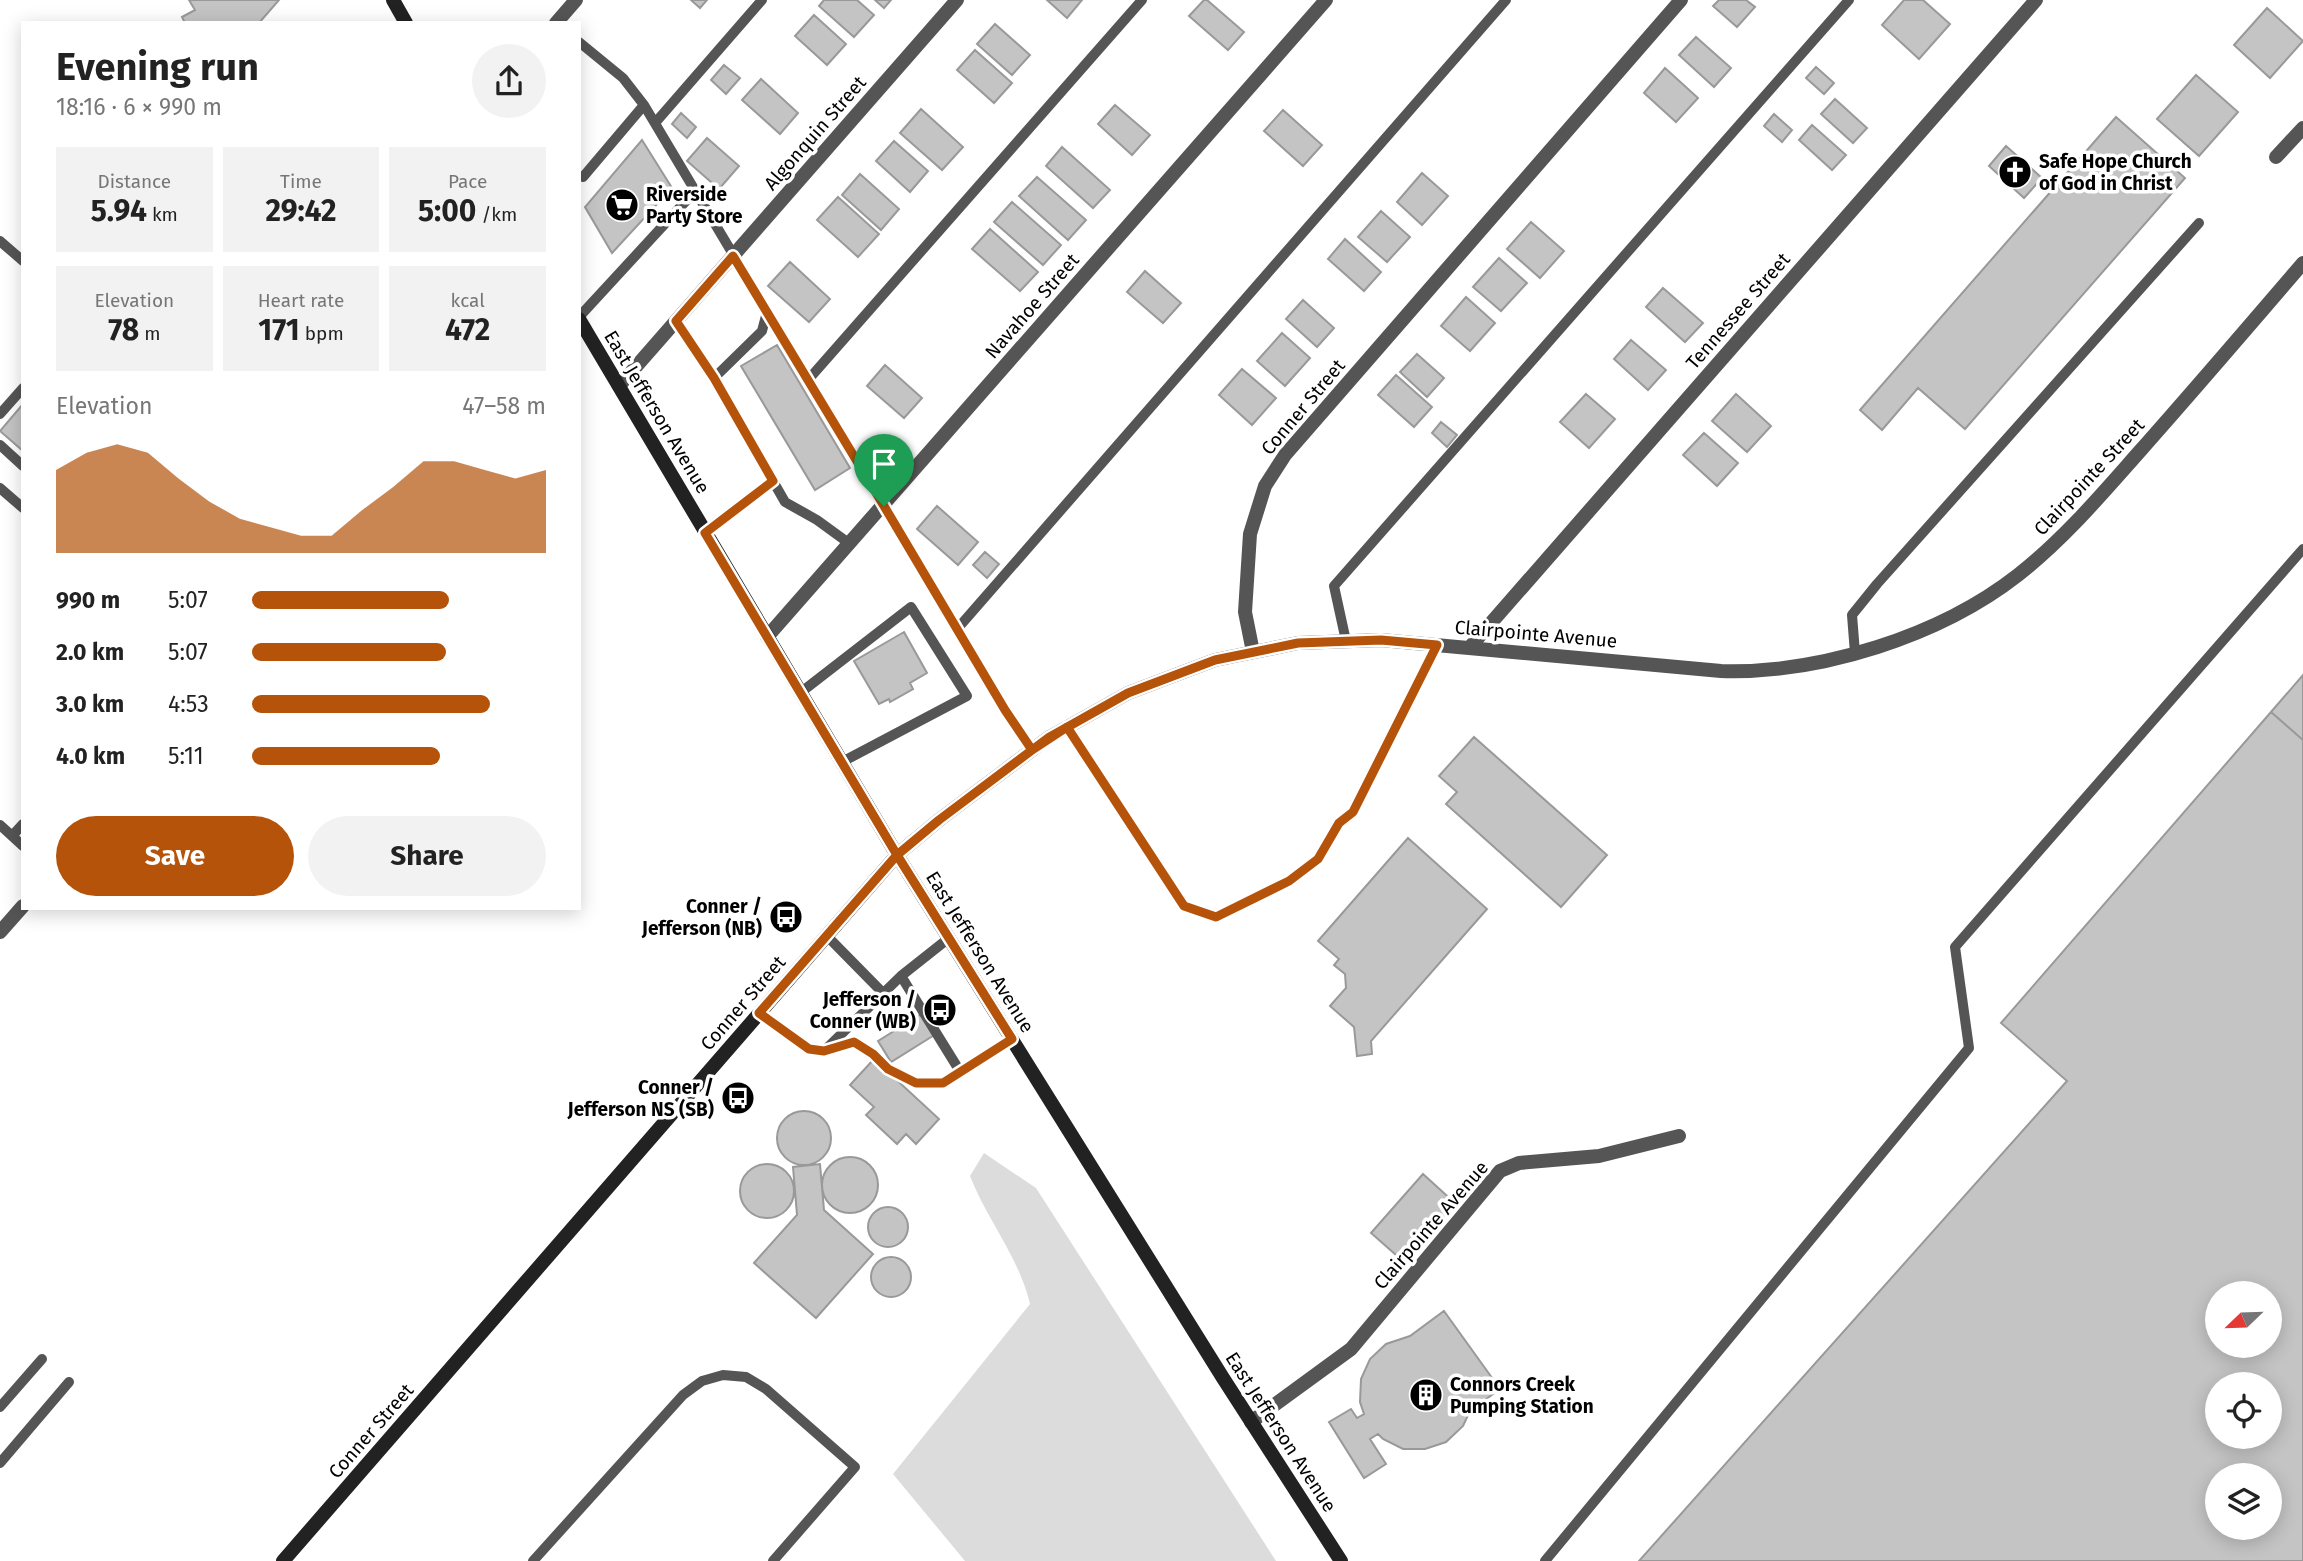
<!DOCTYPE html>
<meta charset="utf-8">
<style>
:root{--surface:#fff;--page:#f2f2f2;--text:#222;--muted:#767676;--accent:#b45309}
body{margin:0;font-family:"Fira Sans",sans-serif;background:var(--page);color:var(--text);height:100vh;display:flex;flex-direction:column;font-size:26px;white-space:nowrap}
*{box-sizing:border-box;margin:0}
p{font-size:23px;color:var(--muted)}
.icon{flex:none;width:38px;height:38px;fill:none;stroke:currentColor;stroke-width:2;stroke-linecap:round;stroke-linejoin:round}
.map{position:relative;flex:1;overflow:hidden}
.details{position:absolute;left:21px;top:21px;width:560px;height:889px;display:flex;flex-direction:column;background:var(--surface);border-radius:0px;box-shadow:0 4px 18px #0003}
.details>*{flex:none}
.needle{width:46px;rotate:247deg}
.controls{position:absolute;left:2205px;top:1281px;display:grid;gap:14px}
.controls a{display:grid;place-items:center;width:77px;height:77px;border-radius:50%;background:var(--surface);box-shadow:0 4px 18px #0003;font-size:35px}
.pin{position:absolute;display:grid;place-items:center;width:60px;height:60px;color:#fff;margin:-72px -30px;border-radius:50% 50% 50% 0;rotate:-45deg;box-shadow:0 0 7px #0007}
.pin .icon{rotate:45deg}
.round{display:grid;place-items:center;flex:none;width:74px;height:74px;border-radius:37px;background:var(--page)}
.overview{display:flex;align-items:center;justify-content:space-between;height:119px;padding:0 35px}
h1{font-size:38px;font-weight:700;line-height:52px}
.stats{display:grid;grid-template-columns:repeat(3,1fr);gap:10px;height:119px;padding:7px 35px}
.stats div{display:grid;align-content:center;border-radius:0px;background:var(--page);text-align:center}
.stats b{font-size:30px;font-weight:700}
.stats small{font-size:19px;font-weight:400}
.stats p{font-size:19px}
.chart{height:196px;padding:14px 35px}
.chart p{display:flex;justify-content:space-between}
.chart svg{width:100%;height:126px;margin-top:7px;fill:var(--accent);opacity:.7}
.button{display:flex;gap:14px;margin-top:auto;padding:14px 35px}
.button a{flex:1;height:80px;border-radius:42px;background:var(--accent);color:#fff;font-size:28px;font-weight:700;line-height:80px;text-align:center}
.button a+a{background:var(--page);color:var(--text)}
ul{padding:0 35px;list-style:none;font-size:23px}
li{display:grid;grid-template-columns:112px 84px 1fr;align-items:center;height:52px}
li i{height:18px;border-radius:9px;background:var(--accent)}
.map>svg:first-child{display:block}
</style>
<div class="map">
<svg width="2303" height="1561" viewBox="0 0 2303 1561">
<rect width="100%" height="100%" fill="#fff"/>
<path fill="#dcdcdc" d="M984,1153L1036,1188L1276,1561H965L893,1474L1030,1304C1019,1257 987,1220 970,1176Z"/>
<path fill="#c4c4c4" stroke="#999" stroke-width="2" fill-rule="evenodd" d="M189,0H279L259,23H185L182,17L195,10Z
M691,0H707L700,8Z
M824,0H857L874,15L854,37L819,6Z
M875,0H891L884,8Z
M1047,0H1082L1067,18Z
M1204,0H1207L1244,32L1228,50L1189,16Z
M1719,0H1746L1755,7L1737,27L1713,6Z
M1904,0H1923L1950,24L1919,59L1882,25Z
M2267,8L2303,41L2270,78L2234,45Z
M814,15L846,44L827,65L795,36Z
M995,24L1030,55L1012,75L977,44Z
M1696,37L1731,68L1714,87L1679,55Z
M975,50L1012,83L994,103L957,70Z
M724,65L740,78L726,94L711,80Z
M1816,67L1834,83L1824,94L1806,78Z
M1665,68L1698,98L1676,122L1644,93Z
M2196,75L2238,112L2199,156L2157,119Z
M761,79L798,113L780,134L742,100Z
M1835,99L1867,128L1853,143L1821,114Z
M1115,105L1150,135L1132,155L1098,124Z
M921,109L963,147L942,170L900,133Z
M1283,110L1322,145L1303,166L1264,131Z
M681,113L696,127L687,138L672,124Z
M1774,114L1792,130L1782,142L1764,126Z
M2116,117L2185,178L1965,429L1918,388L1882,430L1860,410Z
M1812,125L1846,155L1832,170L1799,140Z
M707,138L739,166L719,189L687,161Z
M642,140L672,188L612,253L585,207Z
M894,141L928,171L910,192L876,161Z
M2006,146L2042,178L2024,198L1989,166Z
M1062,147L1110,190L1093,208L1046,166Z
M1422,173L1448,196L1422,225L1397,202Z
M860,174L899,209L881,230L842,195Z
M1037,177L1086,220L1068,240L1019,196Z
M838,197L879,234L858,257L817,220Z
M1012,202L1061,245L1043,265L994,222Z
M1381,211L1410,237L1387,262L1358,237Z
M1531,222L1564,251L1540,278L1507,249Z
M990,229L1038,272L1020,291L972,249Z
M1345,239L1381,272L1364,291L1328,259Z
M1499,258L1527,283L1501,311L1473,287Z
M790,262L830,299L809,322L768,286Z
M1145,271L1181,303L1163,323L1127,292Z
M1663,288L1703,323L1685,342L1646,307Z
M1466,297L1495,323L1470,351L1441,326Z
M1303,300L1334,328L1317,347L1286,319Z
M1282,333L1310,358L1285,386L1257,361Z
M1631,340L1666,370L1648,390L1614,359Z
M777,345L850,468L815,490L741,366Z
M1417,354L1444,378L1427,397L1400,372Z
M885,365L922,398L904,418L867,386Z
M1242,369L1276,398L1252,425L1219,395Z
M1396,375L1432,407L1414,427L1378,395Z
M1586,394L1615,419L1589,448L1560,422Z
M1736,394L1771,426L1747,452L1712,421Z
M23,404V451L0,431Z
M1441,422L1457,435L1447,447L1432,433Z
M1704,433L1738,463L1717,486L1683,455Z
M937,506L978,542L958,565L917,529Z
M985,552L999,564L987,578L973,565Z
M904,632L927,673L910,683L913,689L890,702L889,699L879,704L854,661Z
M2303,675V740L2271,712Z
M2271,712L2303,740V1561H1639L2067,1081L2001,1023ZM2217,1293H2270V1346H2217ZM2217,1384H2270V1437H2217ZM2217,1475H2270V1528H2217Z
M1474,737L1607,855L1561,907L1446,804L1457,792L1439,776Z
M1408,838L1487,909L1371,1041L1372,1054L1357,1056L1354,1027L1330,1006L1346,988L1345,974L1334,965L1339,959L1318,941Z
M923,1013L936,1034L891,1062L878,1041Z
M874,1059L939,1119L916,1144L906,1134L897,1144L866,1115L874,1107L850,1085Z
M777 1138a27 27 0 1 1 54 0a27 27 0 1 1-54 0Z
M822 1185a28 28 0 1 1 56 0a28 28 0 1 1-56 0Z
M740 1191a27 27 0 1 1 54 0a27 27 0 1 1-54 0Z
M820,1164L824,1210L873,1254L816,1318L754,1263L797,1215L793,1167Z
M1423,1174L1456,1204L1404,1262L1371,1233Z
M868 1227a20 20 0 1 1 40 0a20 20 0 1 1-40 0Z
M871 1277a20 20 0 1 1 40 0a20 20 0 1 1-40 0Z
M1444,1311L1500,1389L1470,1411L1463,1426L1446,1442L1425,1449H1403L1383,1439L1378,1434L1370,1439L1386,1464L1364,1478L1329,1422L1351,1409L1357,1418L1364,1414L1360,1402L1361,1379L1370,1359L1386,1344L1410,1336Z"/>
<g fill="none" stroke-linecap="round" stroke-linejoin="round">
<path stroke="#555" stroke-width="10" d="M579,42L623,78L644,105L1005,710L1032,750
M655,123L762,0
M583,177L644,105
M0,241L23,261
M767,312L762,331L714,378L785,502L817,520L850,544
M579,317L696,190
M676,321L714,378
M808,380L1142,0
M0,414L23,388
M0,445L23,466
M0,488L23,508
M705,532L773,481
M958,628L1506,0
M1346,641L1334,586L1849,0
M1855,653L1852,615L1877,584L2199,223
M800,693L911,607L967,696L842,762
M1067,727L1184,906L1216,917L1289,881L1318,859L1339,823L1353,812L1437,645
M0,825L23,846
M12,836L23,824
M827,936L883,993
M949,938L901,976L961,1073
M759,1013L809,1049L824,1051L854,1042L873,1054L888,1069L916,1083H943L1012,1039
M828,1047L901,976
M0,1407L42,1359
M0,1463L69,1382
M533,1561L683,1395L702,1381L723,1375L746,1377L766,1389L855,1467L773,1561
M1545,1561L1969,1048L1955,947L2303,549"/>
<path stroke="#555" stroke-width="14" d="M556,23L576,0
M2276,157L2303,128
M619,386L957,0
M767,637L1326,0
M1470,647L2036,0
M1253,652L1245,612L1250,534L1265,486L1285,455L1681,0
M0,932L23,906
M1251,1422L1351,1349L1500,1171L1519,1163L1599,1156L1679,1136"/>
<path stroke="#555" stroke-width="14" d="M897,855L939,820L1048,738L1128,693L1215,660L1298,643L1381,640L1721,671C1820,674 1940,636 2018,575C2064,539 2101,495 2140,451C2195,389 2249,326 2303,263"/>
<path stroke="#222" stroke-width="14" d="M393,0L406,23
M579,319L897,855L1223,1378L1341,1561
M283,1561L897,855"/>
</g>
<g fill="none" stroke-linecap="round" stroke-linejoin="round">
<defs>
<path id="route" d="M884,506L733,256L676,321L714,378L773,481L705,533L897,855L759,1013L809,1049L824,1051L854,1042L873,1054L888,1069L916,1083H943L1012,1039L897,855L939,820L1048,738L1128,693L1215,660L1298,643L1381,640L1437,645L1353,812L1339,823L1318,859L1289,881L1216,917L1184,906L1067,727L1032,750L1005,710L884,506"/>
</defs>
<use href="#route" stroke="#fff" stroke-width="14"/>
<use href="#route" stroke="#b45309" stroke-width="9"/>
</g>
<defs>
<symbol id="church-disc" viewBox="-11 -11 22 22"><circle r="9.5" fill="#000" stroke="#fff"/><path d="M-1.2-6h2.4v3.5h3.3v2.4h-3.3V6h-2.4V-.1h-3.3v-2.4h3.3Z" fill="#fff"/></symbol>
<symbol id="supermarket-disc" viewBox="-11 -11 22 22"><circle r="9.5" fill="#000" stroke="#fff"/><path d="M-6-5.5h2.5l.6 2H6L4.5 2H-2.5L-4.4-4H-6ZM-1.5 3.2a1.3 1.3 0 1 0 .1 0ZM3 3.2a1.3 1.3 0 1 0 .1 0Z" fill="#fff"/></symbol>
<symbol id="bus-disc" viewBox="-11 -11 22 22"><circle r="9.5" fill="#000" stroke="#fff"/><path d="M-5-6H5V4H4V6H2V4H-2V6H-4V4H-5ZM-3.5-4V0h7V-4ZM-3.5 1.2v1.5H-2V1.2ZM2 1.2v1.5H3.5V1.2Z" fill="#fff"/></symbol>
<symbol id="building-disc" viewBox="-11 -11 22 22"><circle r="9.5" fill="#000" stroke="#fff"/><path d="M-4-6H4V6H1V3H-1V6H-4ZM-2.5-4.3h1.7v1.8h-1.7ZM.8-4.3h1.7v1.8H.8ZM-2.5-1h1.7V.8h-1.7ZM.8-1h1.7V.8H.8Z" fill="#fff"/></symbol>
</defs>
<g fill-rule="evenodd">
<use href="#church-disc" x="1996" y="153" width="38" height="38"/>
<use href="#supermarket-disc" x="603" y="186" width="38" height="38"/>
<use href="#bus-disc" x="767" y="898" width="38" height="38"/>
<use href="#bus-disc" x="921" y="991" width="38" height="38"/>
<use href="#bus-disc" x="719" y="1079" width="38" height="38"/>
<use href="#building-disc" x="1407" y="1376" width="38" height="38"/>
</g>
<g text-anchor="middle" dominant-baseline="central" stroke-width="7" stroke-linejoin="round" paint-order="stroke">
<g font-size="19" fill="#000" stroke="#fff">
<text transform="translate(815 133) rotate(-49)">Algonquin Street</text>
<text transform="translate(1032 306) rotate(-49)">Navahoe Street</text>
<text transform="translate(1738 311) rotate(-49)">Tennessee Street</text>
<text transform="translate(1303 407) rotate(-50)">Conner Street</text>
<text transform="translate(657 412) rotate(59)">East Jefferson Avenue</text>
<text transform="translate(2089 477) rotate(-47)">Clairpointe Street</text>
<text transform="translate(1536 634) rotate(5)">Clairpointe Avenue</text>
<text transform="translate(980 952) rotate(58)">East Jefferson Avenue</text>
<text transform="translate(743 1003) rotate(-49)">Conner Street</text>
<text transform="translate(1431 1225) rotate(-49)">Clairpointe Avenue</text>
<text transform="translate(371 1431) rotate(-49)">Conner Street</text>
<text transform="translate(1281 1432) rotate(57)">East Jefferson Avenue</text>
</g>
<g font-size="19" font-weight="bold" fill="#000" stroke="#fff" text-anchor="start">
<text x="2039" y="161">Safe Hope Church<tspan x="2039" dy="22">of God in Christ</tspan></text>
<text x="646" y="194">Riverside<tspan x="646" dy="22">Party Store</tspan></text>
<text x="762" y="906" text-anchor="end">Conner /<tspan x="762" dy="22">Jefferson (NB)</tspan></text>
<text x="916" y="999" text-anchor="end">Jefferson /<tspan x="916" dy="22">Conner (WB)</tspan></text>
<text x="714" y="1087" text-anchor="end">Conner /<tspan x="714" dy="22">Jefferson NS (SB)</tspan></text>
<text x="1450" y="1384">Connors Creek<tspan x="1450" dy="22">Pumping Station</tspan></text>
</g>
</g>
</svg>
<div class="controls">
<a><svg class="needle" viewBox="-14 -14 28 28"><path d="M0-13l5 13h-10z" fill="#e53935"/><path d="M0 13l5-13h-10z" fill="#767676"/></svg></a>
<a><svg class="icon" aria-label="locate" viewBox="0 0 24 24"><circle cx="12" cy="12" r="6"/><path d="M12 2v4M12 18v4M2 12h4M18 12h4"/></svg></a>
<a><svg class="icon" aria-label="layers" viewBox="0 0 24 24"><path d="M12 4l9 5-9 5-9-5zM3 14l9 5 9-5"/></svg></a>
</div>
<div class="pin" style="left:884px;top:506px;background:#1e9e55"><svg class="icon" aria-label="arrive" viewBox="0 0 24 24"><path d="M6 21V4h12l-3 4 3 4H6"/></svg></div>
<section class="details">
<div class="overview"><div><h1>Evening run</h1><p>18:16 · 6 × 990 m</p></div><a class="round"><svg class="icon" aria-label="share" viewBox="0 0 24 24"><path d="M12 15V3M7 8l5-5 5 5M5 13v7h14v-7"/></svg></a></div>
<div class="stats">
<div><p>Distance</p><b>5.94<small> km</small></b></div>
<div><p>Time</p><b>29:42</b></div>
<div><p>Pace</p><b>5:00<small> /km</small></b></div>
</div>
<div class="stats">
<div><p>Elevation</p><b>78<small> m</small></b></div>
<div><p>Heart rate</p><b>171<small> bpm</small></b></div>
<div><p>kcal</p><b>472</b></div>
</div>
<div class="chart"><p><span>Elevation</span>47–58 m</p>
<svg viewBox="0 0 160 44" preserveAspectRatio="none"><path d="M0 44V15L10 9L20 6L30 9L40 18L50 26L60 32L70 35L80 38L90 38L100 29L110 21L120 12L130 12L140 15L150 18L160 15V44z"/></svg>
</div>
<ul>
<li><b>990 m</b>5:07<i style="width:67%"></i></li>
<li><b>2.0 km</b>5:07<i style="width:66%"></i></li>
<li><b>3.0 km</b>4:53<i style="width:81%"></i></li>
<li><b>4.0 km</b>5:11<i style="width:64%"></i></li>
</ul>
<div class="button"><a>Save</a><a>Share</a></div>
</section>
</div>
